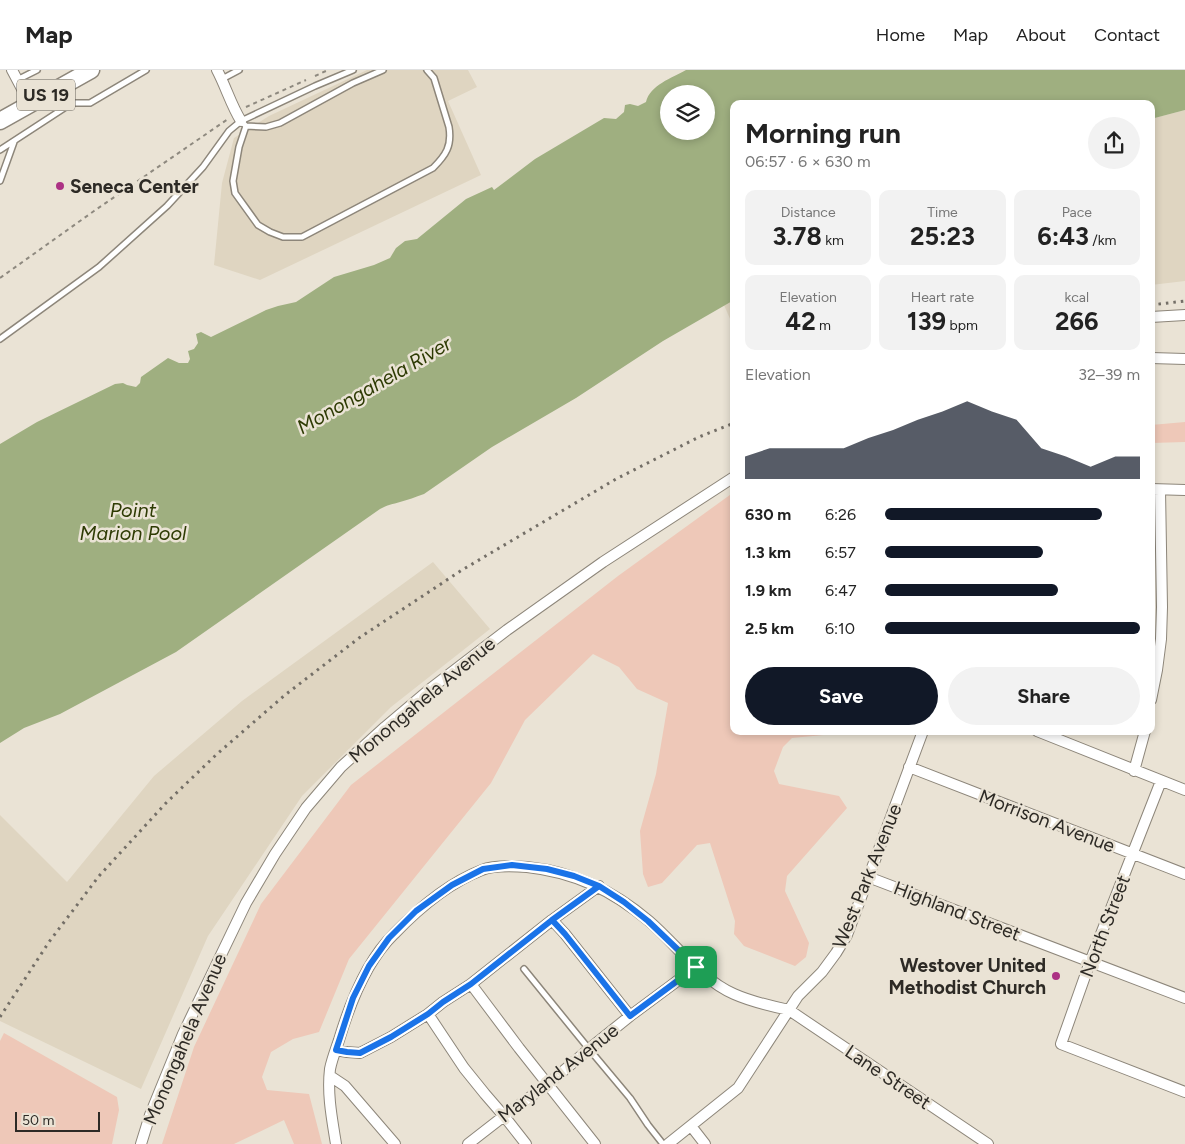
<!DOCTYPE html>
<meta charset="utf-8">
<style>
:root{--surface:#fff;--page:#f2f2f2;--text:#222;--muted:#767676;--line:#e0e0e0;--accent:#111827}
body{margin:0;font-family:Figtree,sans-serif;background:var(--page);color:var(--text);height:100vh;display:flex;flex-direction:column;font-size:19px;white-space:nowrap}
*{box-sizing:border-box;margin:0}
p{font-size:16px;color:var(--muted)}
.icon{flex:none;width:28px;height:28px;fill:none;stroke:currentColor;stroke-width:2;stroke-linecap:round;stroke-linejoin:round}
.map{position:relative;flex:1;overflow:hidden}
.side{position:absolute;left:730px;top:30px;width:425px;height:635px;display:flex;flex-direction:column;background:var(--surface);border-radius:10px;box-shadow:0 2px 8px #0003}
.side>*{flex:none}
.controls{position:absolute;left:660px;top:15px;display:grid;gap:10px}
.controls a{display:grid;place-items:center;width:55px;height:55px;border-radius:50%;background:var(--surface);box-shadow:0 2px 8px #0003;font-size:25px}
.scale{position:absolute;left:15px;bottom:12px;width:85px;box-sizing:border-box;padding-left:5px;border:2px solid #2d2a25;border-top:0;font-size:14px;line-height:18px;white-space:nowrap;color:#2d2a25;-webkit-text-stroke:4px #eae3d5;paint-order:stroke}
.pin{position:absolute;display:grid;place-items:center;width:42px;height:42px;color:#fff;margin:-21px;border-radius:10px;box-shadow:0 2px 8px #0006}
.round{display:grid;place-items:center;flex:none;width:52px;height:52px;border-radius:26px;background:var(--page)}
.headline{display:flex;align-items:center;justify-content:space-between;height:85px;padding:0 15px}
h1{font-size:28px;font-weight:700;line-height:38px}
.figures{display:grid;grid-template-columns:repeat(3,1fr);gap:8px;height:85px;padding:5px 15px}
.figures div{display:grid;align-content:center;border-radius:10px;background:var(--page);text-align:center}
.figures b{font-size:25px;font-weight:700}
.figures small{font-size:14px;font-weight:400}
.figures p{font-size:14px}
.chart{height:140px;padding:10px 15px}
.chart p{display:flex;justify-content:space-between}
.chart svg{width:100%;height:90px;margin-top:5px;fill:var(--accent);opacity:.7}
.action{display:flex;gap:10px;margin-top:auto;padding:10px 15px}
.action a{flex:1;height:58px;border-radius:30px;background:var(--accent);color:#fff;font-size:20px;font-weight:700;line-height:58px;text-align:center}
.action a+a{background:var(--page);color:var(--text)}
ul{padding:0 15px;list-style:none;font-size:16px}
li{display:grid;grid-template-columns:80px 60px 1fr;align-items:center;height:38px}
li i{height:12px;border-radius:6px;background:var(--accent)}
header{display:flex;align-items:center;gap:30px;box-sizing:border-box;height:70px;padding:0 25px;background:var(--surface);border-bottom:1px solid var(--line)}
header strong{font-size:24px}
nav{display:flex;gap:28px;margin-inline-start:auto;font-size:18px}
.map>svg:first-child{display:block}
</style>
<header>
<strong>Map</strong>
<nav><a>Home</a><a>Map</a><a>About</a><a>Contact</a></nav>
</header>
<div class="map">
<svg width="1185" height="1074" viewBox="0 0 1185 1074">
<rect width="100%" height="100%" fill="#eae3d5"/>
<path fill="#dfd5c1" d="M367,0H468L477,17L448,31L481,105L260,210L214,195L222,113L234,68L269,46Z
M1185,40V211L1151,215V49Z
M734,230V258L724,235Z
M433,492L490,559L391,637L302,726L208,866L141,1019L0,951V745L67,812L154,706L242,631Z"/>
<path fill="#eec8b8" d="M1185,352V372L1151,373V355Z
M734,422V661H834V664L792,668L783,677L774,701L779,714L839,726L847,738L787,806L785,821L809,873L806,887L795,896L744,876L734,864L735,851L710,773L697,775L662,813L648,817L643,804L640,761L656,704L668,633L637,619L619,597L593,584L525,650L491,713L349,889L319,962L293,969L271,982L262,1007L267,1020L309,1024L322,1074H294L284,1050L234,1074H162L194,977L261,834L351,715L618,506Z
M4,963L117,1027L119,1040L112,1074H0V971Z"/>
<path fill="#9faf80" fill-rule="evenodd" d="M686,0H1185V40L1151,49V34H734V230L663,271L576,328L492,377L424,424C415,427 408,430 400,432C393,434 387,435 380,439L176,582L60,644L24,658L0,673V374L37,352L115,314L123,313L127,315L136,317L140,313L141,307L168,288L179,293H188L190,289L188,281L194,279L198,273L196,264L201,262L211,267L266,240L278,236L296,232L334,207L374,195L390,188L396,178L405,171L417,169L466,129L492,117L494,120L535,89L604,48L616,49L624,42L625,35L630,34L638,36L646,32C650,15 672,8 686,0ZM669,24H706V61H669Z"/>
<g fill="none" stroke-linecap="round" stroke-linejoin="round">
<defs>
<path id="lane" d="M222,9L239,0
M17,10L37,0
M59,22L67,36
M243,53L246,56L266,57L280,53L353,13L383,0
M246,56L239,77L233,111L235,123L258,155L270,162L283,167H302L433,98C446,85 452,76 449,57L434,8L427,0
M0,80L72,33H90L146,0
M0,111L14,72
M0,269L99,197L167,136L203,97L229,61L241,51L315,16L353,0
M524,899L589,979L630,1028L648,1055L663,1074"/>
<path id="street" d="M12,0L30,34
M217,0C226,17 231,35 241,51
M1151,247L1185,245
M1151,288L1185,289
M1151,419L1185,420
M1151,630L1157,600L1161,569L1162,537L1160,420
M1037,661L1185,720
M909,697L1185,804
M1134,701L1145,661
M1161,711L1090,892L1061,974L1185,1022
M868,807L1185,928
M552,850L565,864L630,946
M471,914L519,978L595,1074
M428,944L464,998L485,1024L504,1046L526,1074
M336,980L347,982L360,983L391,967L428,944L443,932L471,914L552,850L599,816
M330,1006L345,1016L395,1074
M691,1056L705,1074
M141,1074L150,1045L183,964L246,833L275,784L306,738L341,697L385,657L430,619L507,560L603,492L734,407
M336,1074C332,1049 327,1024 330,999C332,989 336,979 339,970C350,933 366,891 394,864C419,838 448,813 482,800C494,795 513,796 527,797C574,802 612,820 649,851C677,875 700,909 734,924C752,932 770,936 789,940L988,1074
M468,1074L504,1046L548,1014L589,979L630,946L696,897
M668,1074L738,1018L798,926L822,902L836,883L847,865L923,661"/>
<path id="primary" d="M0,51L91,0"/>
</defs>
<use href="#lane" stroke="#8d867a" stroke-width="8"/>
<use href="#street" stroke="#8d867a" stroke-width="12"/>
<use href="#primary" stroke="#8d867a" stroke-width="19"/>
<path stroke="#8e897f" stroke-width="2" stroke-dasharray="4 4" stroke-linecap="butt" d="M315,6L328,0
M246,37L306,10
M0,208L94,141L228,49"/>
<use href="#lane" stroke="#fff" stroke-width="5"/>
<use href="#street" stroke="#fff" stroke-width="10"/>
<use href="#primary" stroke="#fff" stroke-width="16"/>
<path stroke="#746f67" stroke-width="3" stroke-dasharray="2.5 5" stroke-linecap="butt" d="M1151,235L1185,231
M0,947L49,872L99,806L166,733L217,684L285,625L359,568L462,500L616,409L699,367L734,353"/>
</g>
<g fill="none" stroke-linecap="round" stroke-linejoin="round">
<defs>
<path id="route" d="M696,897L648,851L624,832L599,816L552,850L471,914L443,932L428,944L391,967L360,983L347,982L336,980L353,928L369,896L389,868L416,841L452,815L483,799L512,795L547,799L574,806L599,816L552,850L565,864L630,946L696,897"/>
</defs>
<use href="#route" stroke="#fff" stroke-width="10"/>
<use href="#route" stroke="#1a73e8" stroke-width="6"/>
</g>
<g fill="#ac3184" stroke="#eae3d5" stroke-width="2">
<circle cx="60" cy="116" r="5"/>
<circle cx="1056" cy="906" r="5"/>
</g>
<g text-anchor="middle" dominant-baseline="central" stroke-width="5" stroke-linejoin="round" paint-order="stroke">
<rect fill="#eae3d5" stroke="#66625a" stroke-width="1" x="17" y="9.5" width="58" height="31" rx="4"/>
<g font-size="18" font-weight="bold" fill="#2d2a25">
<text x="46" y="25">US 19</text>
</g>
<g font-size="19" font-weight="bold" fill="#2d2a25" stroke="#eae3d5" text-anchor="start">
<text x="70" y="116">Seneca Center</text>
<text x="1046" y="895" text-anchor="end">Westover United<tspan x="1046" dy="22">Methodist Church</tspan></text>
</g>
<g font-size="19" fill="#2d2a25" stroke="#eae3d5">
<text transform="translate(422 630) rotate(-40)">Monongahela Avenue</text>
<text transform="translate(1047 751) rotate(21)">Morrison Avenue</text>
<text transform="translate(867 806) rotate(-68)">West Park Avenue</text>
<text transform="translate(957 841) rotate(21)">Highland Street</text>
<text transform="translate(1105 856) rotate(-69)">North Street</text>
<text transform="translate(185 969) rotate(-67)">Monongahela Avenue</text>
<text transform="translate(558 1003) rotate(-38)">Maryland Avenue</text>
<text transform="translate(888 1007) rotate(34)">Lane Street</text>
</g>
<g font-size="20" font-style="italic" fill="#2e3b04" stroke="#eae3d5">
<text transform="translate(374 315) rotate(-30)">Monongahela River</text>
<text x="133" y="440">Point<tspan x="133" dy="23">Marion Pool</tspan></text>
</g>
</g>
</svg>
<div class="controls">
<a><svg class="icon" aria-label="layers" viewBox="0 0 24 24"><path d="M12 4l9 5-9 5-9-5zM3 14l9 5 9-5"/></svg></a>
</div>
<div class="scale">50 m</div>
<div class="pin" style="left:696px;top:897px;background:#1e9e55"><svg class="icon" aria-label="arrive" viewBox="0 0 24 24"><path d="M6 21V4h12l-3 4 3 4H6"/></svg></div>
<section class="side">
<div class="headline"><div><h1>Morning run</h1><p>06:57 · 6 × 630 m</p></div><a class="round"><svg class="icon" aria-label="share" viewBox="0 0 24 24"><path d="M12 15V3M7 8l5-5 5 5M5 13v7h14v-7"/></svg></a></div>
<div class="figures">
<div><p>Distance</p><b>3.78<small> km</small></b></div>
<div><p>Time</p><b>25:23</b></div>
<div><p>Pace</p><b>6:43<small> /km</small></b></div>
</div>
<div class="figures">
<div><p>Elevation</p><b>42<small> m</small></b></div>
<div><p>Heart rate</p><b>139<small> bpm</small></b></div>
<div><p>kcal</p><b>266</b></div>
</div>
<div class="chart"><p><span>Elevation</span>32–39 m</p>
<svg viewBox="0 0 160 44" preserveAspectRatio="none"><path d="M0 44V33L10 29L20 29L30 29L40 29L50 24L60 20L70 15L80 11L90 6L100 11L110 15L120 29L130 33L140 38L150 33L160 33V44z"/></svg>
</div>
<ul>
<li><b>630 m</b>6:26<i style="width:85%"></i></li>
<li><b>1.3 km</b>6:57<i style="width:62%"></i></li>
<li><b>1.9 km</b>6:47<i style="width:68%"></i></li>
<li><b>2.5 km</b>6:10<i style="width:100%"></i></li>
</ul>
<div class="action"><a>Save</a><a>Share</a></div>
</section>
</div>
